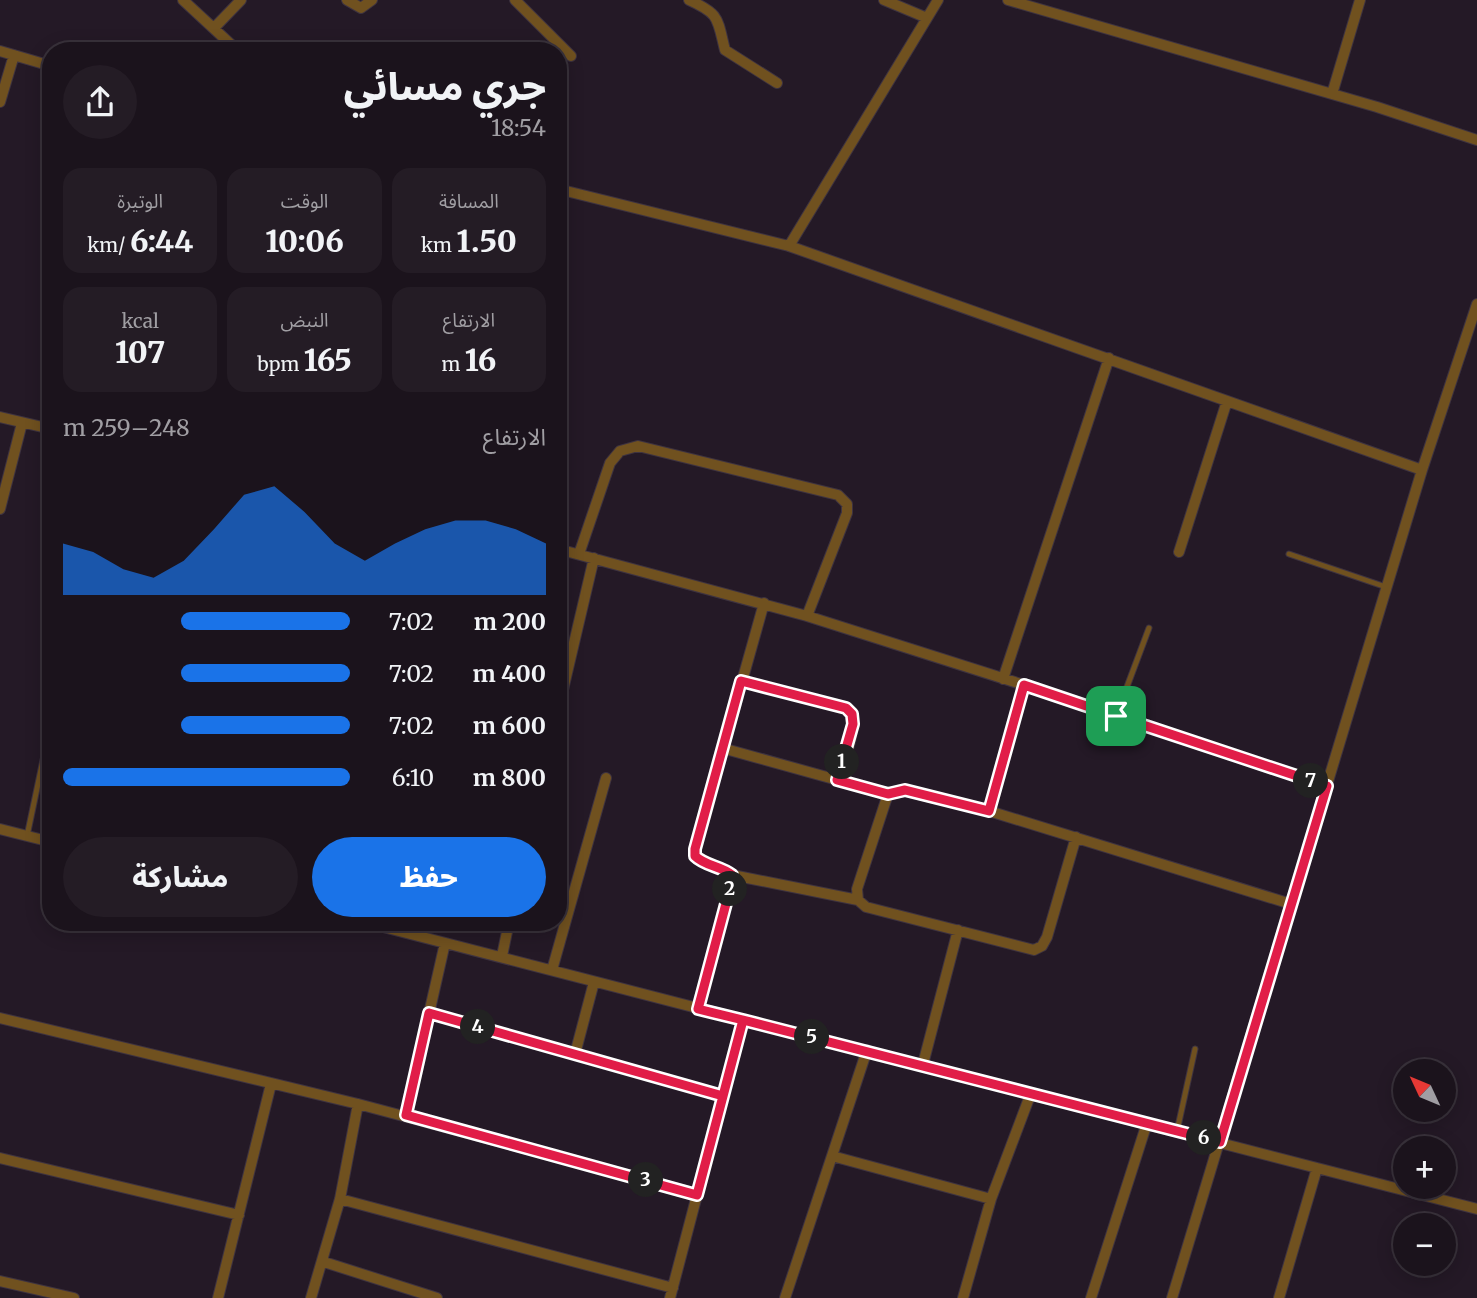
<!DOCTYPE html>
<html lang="ar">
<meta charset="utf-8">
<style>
:root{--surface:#1b131c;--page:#241c25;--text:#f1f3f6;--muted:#a09ea3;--line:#39323b;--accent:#1a73e8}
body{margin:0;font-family:Merriweather,"Noto Sans Arabic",serif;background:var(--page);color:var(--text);direction:rtl;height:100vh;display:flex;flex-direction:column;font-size:26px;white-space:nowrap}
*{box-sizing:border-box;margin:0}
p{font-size:23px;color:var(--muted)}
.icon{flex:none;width:38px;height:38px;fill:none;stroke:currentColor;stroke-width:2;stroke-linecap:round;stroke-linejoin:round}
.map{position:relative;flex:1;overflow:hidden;direction:ltr}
.panel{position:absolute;left:42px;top:42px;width:525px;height:889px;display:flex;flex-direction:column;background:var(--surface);border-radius:28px;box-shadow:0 4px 18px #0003,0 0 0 2px var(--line);direction:rtl}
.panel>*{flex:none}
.needle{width:46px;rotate:314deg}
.controls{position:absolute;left:1393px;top:1059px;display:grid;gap:14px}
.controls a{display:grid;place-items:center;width:63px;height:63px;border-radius:50%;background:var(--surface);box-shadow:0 4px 18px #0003,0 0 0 2px var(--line);font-size:35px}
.pin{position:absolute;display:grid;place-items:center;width:60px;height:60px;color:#fff;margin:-30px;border-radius:14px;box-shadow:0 4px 10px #0006}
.km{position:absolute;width:35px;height:35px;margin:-18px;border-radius:50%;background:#222;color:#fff;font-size:19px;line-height:35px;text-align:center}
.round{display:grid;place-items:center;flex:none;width:74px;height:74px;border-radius:37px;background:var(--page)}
.overview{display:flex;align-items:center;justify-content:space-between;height:119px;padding:0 21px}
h1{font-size:38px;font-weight:800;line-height:52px}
.figures{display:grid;grid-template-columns:repeat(3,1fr);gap:10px;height:119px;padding:7px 21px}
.figures div{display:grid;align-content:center;border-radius:18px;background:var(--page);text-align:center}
.figures b{font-size:30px;font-weight:800}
.figures small{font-size:19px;font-weight:400}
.figures p{font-size:19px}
.chart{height:196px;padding:14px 21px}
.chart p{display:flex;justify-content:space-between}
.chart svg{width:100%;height:126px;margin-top:7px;fill:var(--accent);opacity:.7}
.button{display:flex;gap:14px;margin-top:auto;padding:14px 21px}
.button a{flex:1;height:80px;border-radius:42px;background:var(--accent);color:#fff;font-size:28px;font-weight:800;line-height:80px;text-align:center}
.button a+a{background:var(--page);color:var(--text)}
ul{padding:0 21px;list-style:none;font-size:23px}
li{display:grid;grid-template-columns:112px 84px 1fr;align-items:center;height:52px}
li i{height:18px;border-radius:9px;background:var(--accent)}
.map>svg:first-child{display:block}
</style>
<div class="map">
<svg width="1477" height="1298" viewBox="0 0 1477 1298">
<rect width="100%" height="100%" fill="#241926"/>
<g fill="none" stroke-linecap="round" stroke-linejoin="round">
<defs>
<path id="lane" d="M1289,554L1386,587
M1116,716L1149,628
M27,836L51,722
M1177,1131L1195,1049"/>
<path id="street" d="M183,0L238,51
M347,0L361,8L372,0
M515,0L571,56
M689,0C720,14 717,18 725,50L777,83
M884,0L927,18
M1008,0L1377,107L1477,140
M214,28L241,0
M0,51L51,66
M1332,94L1360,0
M0,102L14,55
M558,189L789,246L1422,470
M789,246L938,0
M0,417L51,429
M0,509L22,423
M558,549L807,616L1024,685
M1179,552L1227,401
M579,554L610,463L620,451L638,446L838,495L847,504V513L807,616
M1003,679L1109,358
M741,681L846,708C862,725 843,760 837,780
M558,711L594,558
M722,748L888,794L905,791L989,811L1291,904
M989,811L1024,685L1327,786
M0,829L51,842
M732,875L858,900L866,907L1034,950L1042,946L1047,937L1076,837
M858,900L857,889L888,794
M364,922L1317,1168L1279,1298
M502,956L509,922
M552,970L606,778
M698,1009L732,881V875C721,866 705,866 695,856V849L764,603
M429,1013L723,1096
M0,1018L358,1104
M575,1054L594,982
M923,1064L958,930
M406,1115L445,943
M832,1156L991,1199
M0,1158L239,1215
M1317,1168L1477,1209
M340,1199L673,1288
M324,1262L437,1298
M0,1281L74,1298
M218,1298L271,1084
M311,1298L340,1199L358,1104L697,1194
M670,1298L743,1020
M785,1298L867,1050
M963,1298L991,1199L1031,1093
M1091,1298L1147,1123
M1172,1298L1422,470L1477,304"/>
</defs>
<use href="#lane" stroke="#3e3340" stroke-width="7"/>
<use href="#street" stroke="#3e3340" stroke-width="12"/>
<use href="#lane" stroke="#70511f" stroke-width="5"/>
<use href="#street" stroke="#70511f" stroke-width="10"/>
</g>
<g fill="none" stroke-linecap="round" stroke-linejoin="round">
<defs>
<path id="route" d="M1116,716L1024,685L989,811L905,790L888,794L837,780L853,724L852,714L846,708L741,681L695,849V856C705,866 721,866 732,875V881L698,1009L743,1020L697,1195L406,1115L429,1013L723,1096L743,1020L1220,1142L1327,786L1116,716"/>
</defs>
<use href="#route" stroke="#fff" stroke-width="14"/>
<use href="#route" stroke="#e11d48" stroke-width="9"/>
</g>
</svg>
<div class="controls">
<a><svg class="needle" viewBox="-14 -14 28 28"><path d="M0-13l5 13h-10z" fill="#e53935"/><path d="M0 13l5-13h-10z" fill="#a09ea3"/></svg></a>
<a>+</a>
<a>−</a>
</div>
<div class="pin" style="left:1116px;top:716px;background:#1e9e55"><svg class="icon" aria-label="arrive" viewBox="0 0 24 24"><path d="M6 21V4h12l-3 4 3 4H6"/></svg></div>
<b class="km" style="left:842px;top:762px">1</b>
<b class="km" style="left:730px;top:889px">2</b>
<b class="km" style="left:646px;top:1180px">3</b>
<b class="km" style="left:478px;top:1027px">4</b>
<b class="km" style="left:812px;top:1037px">5</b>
<b class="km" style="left:1204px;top:1138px">6</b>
<b class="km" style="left:1311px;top:781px">7</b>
<section class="panel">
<div class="overview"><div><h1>جري مسائي</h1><p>18:54</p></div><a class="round"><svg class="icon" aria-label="share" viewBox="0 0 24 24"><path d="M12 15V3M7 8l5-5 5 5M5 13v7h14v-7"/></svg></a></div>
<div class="figures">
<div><p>المسافة</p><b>1.50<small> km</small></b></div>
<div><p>الوقت</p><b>10:06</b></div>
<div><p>الوتيرة</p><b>6:44<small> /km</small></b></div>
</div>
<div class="figures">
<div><p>الارتفاع</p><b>16<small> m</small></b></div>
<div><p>النبض</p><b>165<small> bpm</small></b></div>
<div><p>kcal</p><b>107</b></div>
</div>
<div class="chart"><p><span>الارتفاع</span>248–259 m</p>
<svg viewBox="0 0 160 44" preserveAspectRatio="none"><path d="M0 44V26L10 29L20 35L30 38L40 32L50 21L60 9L70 6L80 15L90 26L100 32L110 26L120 21L130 18L140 18L150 21L160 26V44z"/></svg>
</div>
<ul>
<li><b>200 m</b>7:02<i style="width:59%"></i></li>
<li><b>400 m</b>7:02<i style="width:59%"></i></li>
<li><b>600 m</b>7:02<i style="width:59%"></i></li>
<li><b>800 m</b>6:10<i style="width:100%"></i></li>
</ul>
<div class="button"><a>حفظ</a><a>مشاركة</a></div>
</section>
</div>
